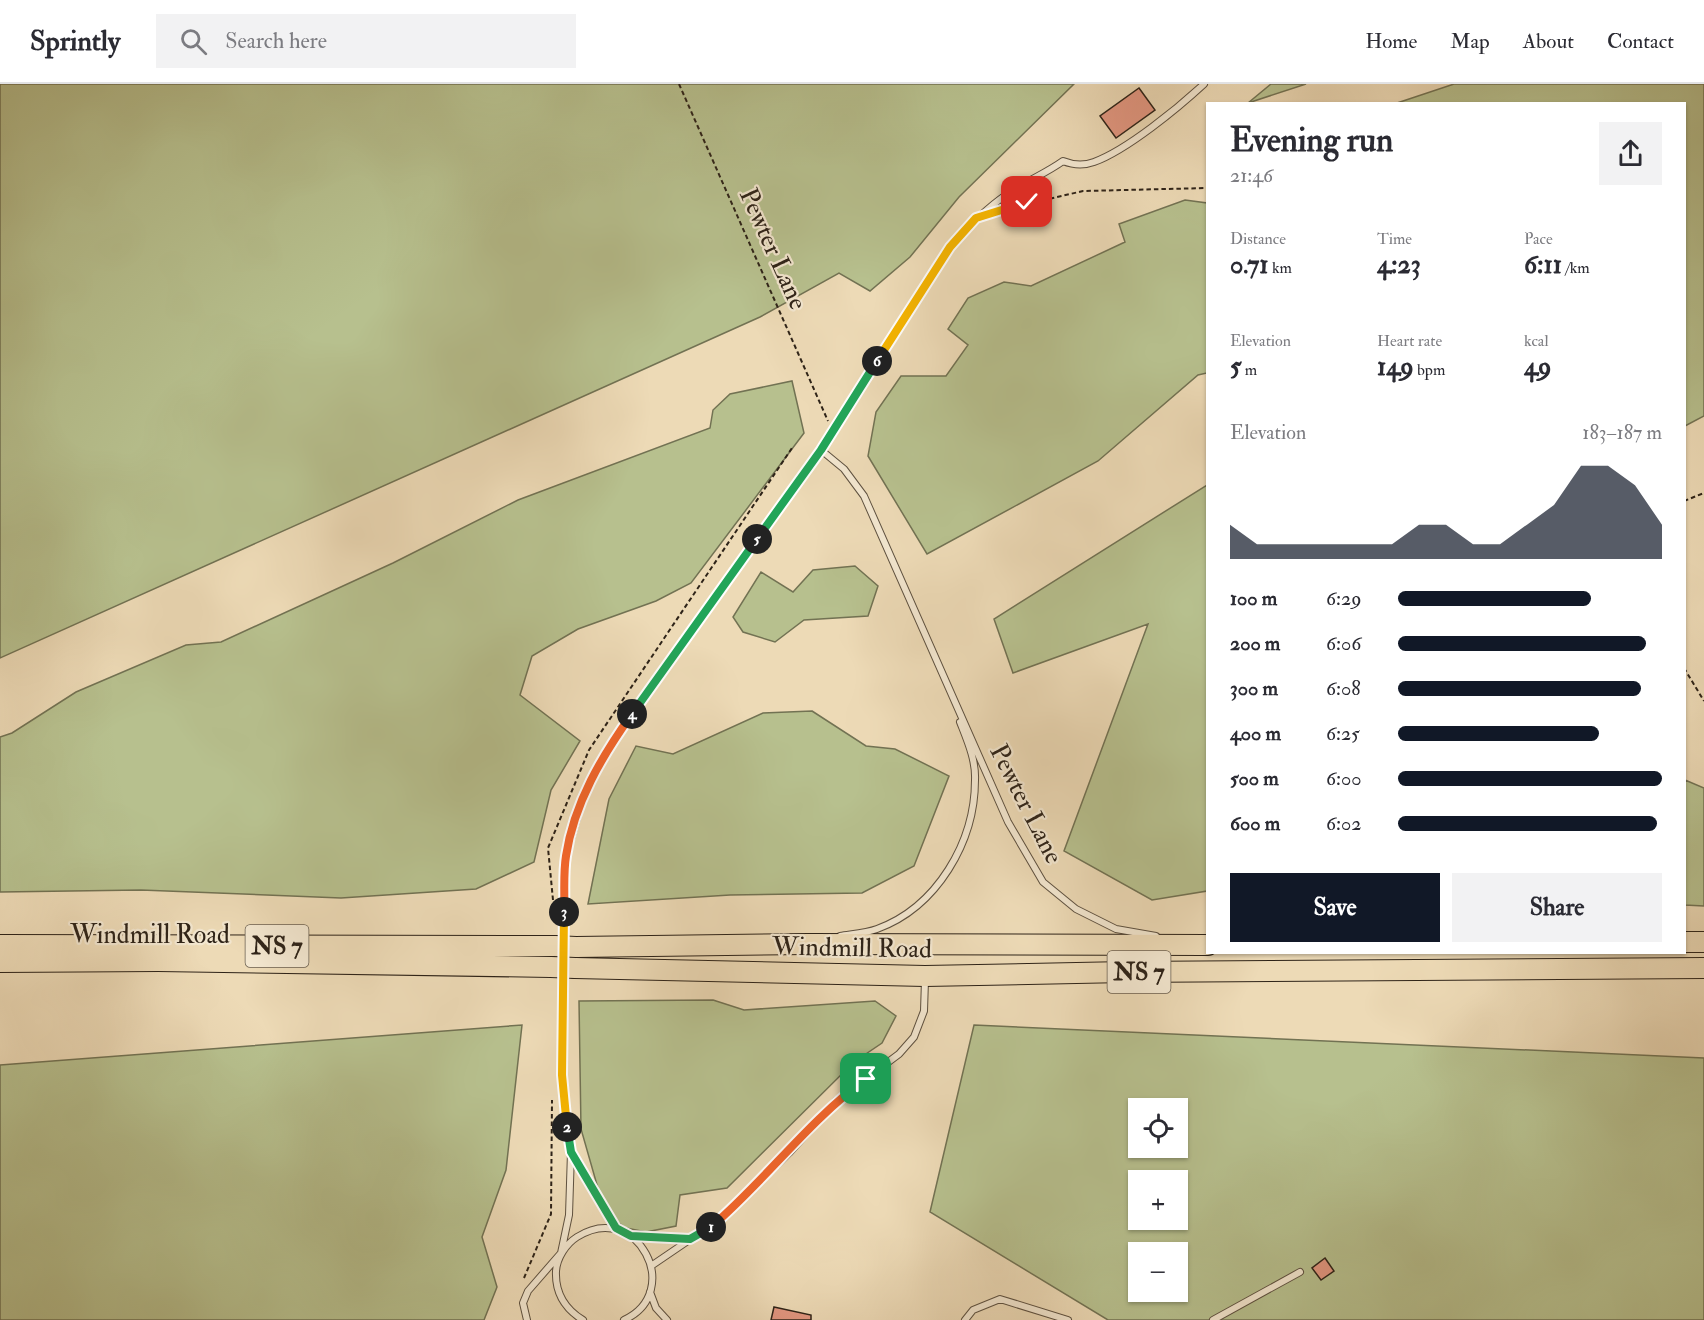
<!DOCTYPE html>
<meta charset="utf-8">
<style>
:root{--surface:#fff;--page:#f2f2f3;--text:#2b2b33;--muted:#7c7c81;--line:#e1e1e2;--accent:#111827}
body{margin:0;font-family:"IM FELL Double Pica",serif;background:var(--page);color:var(--text);height:100vh;display:flex;flex-direction:column;font-size:22px;white-space:nowrap}
*{box-sizing:border-box;margin:0}
p{font-size:20px;color:var(--muted)}
.icon{flex:none;width:33px;height:33px;fill:none;stroke:currentColor;stroke-width:2;stroke-linecap:round;stroke-linejoin:round}
.map{position:relative;flex:1;overflow:hidden}
.details{position:absolute;left:1206px;top:18px;width:480px;height:852px;display:flex;flex-direction:column;background:var(--surface);border-radius:0px;box-shadow:0 2px 4px #0004}
.details>*{flex:none}
.fabs{position:absolute;left:1128px;top:1014px;display:grid;gap:12px}
.fabs a{display:grid;place-items:center;width:60px;height:60px;border-radius:0px;background:var(--surface);box-shadow:0 2px 4px #0004;font-size:30px}
.pin{position:absolute;display:grid;place-items:center;width:51px;height:51px;color:#fff;margin:-26px;border-radius:12px;box-shadow:0 3px 9px #0006}
.km{position:absolute;width:30px;height:30px;margin:-15px;border-radius:50%;background:#222;color:#fff;font-size:16px;line-height:30px;text-align:center}
.round{display:grid;place-items:center;flex:none;width:63px;height:63px;border-radius:0px;background:var(--page)}
.summary{display:flex;align-items:center;justify-content:space-between;height:102px;padding:0 24px}
h1{font-size:33px;font-weight:700;line-height:45px}
.stats{display:grid;grid-template-columns:repeat(3,1fr);gap:9px;height:102px;padding:6px 24px}
.stats div{display:grid;align-content:center}
.stats b{font-size:26px;font-weight:700}
.stats small{font-size:16px;font-weight:400}
.stats p{font-size:16px}
.chart{height:168px;padding:12px 24px}
.chart p{display:flex;justify-content:space-between}
.chart svg{width:100%;height:108px;margin-top:6px;fill:var(--accent);opacity:.7}
.primary-button{display:flex;gap:12px;margin-top:auto;padding:12px 24px}
.primary-button a{flex:1;height:69px;border-radius:0px;background:var(--accent);color:#fff;font-size:24px;font-weight:700;line-height:69px;text-align:center}
.primary-button a+a{background:var(--page);color:var(--text)}
ul{padding:0 24px;list-style:none;font-size:20px}
li{display:grid;grid-template-columns:96px 72px 1fr;align-items:center;height:45px}
li i{height:15px;border-radius:8px;background:var(--accent)}
header{display:flex;align-items:center;gap:36px;box-sizing:border-box;height:84px;padding:0 30px;background:var(--surface);border-bottom:2px solid var(--line)}
header strong{font-size:28px}
nav{display:flex;gap:33px;margin-inline-start:auto;font-size:21px}
.search{width:420px;height:54px;background:var(--page);display:flex;align-items:center;gap:15px;box-sizing:border-box;padding:0 21px;border-radius:0px;color:var(--muted);font-size:22px}
.map>svg:first-child{display:block}
</style>
<header>
<strong>Sprintly</strong>
<div class="search"><svg class="icon" aria-label="search" viewBox="0 0 24 24"><circle cx="10" cy="10" r="6"/><path d="M15 15l6 6"/></svg>Search here</div>
<nav><a>Home</a><a>Map</a><a>About</a><a>Contact</a></nav>
</header>
<div class="map">
<svg width="1704" height="1236" viewBox="0 0 1704 1236">
<rect width="100%" height="100%" fill="#eddab6"/>
<filter id="stains"><feTurbulence type="fractalNoise" baseFrequency=".00333" numOctaves="4"/><feColorMatrix values="0 0 0 0 .2 0 0 0 0 .09 0 0 0 0 .02 0 0 0 .5 -.17"/></filter>
<radialGradient id="worn" r=".72"><stop offset=".6" stop-color="#630" stop-opacity="0"/><stop offset="1" stop-color="#630" stop-opacity=".3"/></radialGradient>
<path fill="#b7c08e" stroke="#727253" stroke-width="1.5" fill-rule="evenodd" d="M0,0H1074L959,113L910,173L870,207L839,189L760,233L0,574Z
M1271,0H1306L1248,19Z
M1454,0H1704V332L1685,342L1684,20L1397,19Z
M1185,116L1207,119V289L1198,291L1098,377L927,470L868,372L876,328L901,292H946L968,261L948,245L968,214L1004,198L1031,202L1125,158L1119,140Z
M792,297L804,349L691,499L656,517L578,545L532,572L520,611L580,657L551,706L534,778L476,805L341,814L141,806L0,808V653L12,649L76,608L186,561L221,558L393,479L518,416L710,344L713,326L730,310Z
M1207,401V807L1152,816L1064,767L1148,540L1013,589L994,535Z
M855,482L878,502L868,532L804,536L775,558L743,548L733,533L761,488L793,508L813,486Z
M812,627L866,662L895,665L949,692L914,782L862,809L730,811L588,820L609,715L636,662L673,670L763,629Z
M1685,696L1704,704V822L1685,821Z
M713,916L744,926L875,917L896,932L882,959L854,978L727,1104L680,1111L676,1142L646,1148L626,1144L605,1129L581,1045L579,917Z
M522,941L506,1086L482,1153L497,1203L484,1236H0V981Z
M974,941L1704,974V1236H1108L930,1128ZM1138,1024H1178V1064H1138ZM1138,1096H1178V1136H1138ZM1138,1168H1178V1208H1138Z"/>
<path fill="#e39781" stroke="#2e2318" stroke-width="1.5" d="M1139,4L1155,26L1116,54L1100,32Z
M1325,1174L1334,1187L1321,1196L1312,1184Z
M774,1223L811,1231V1236H771Z"/>
<g fill="none" stroke-linecap="round" stroke-linejoin="round">
<defs>
<path id="service" d="M821,366L844,385L864,412L1008,738L1043,798L1076,825L1116,845L1156,852
M840,852C852,850 866,849 877,845C937,823 975,758 975,696C976,676 967,656 960,638
M564,859L566,772L584,710L609,662L821,366L950,163C967,144 984,126 1006,111C1024,98 1045,90 1063,77C1073,81 1083,82 1094,78C1127,66 1178,24 1204,0
M571,1069L616,1144
M631,1152L690,1155
M651,1182L726,1131L789,1069L836,1017L899,970L914,953L924,927L925,896
M650,1208L656,1224L667,1236
M527,1236L523,1219L528,1207L561,1169L569,1131L571,1068L564,1026L562,991L564,887
M583,1236C565,1225 555,1209 556,1187C557,1174 566,1160 577,1153C637,1115 685,1208 624,1236
M965,1236L973,1226L1000,1215L1068,1236
M1213,1236L1300,1188"/>
<path id="trunk" d="M1684,858H1704
M0,861L555,862
M576,863L808,860L1208,861
M0,878L158,877L551,883
M575,884L925,892L1125,888L1704,884"/>
</defs>
<use href="#service" stroke="#5e5140" stroke-width="8"/>
<use href="#trunk" stroke="#2e2318" stroke-width="22"/>
<path stroke="#2e2318" stroke-width="2" stroke-dasharray="4.5 3" stroke-linecap="butt" d="M679,0L828,337
M1006,125L1083,107L1208,104
M1684,417L1704,409
M1684,584L1704,617
M553,816L548,764L589,666L792,364
M524,1194L551,1130L552,1016"/>
<use href="#service" stroke="#f3e7d0" stroke-width="6"/>
<use href="#trunk" stroke="#eddab6" stroke-width="20"/>
<defs>
<path id="trunk-bridge" d="M555,862L576,863
M551,883L575,884"/>
</defs>
<use href="#trunk-bridge" stroke="#2e2318" stroke-width="22" stroke-linecap="butt"/>
<use href="#trunk-bridge" stroke="#eddab6" stroke-width="20"/>
</g>
<g fill="none" stroke-linecap="round" stroke-linejoin="round">
<defs>
<path id="split-1" d="M711,1143C766,1096 808,1037 866,995"/>
<path id="split-2" d="M567,1043L571,1068L616,1144L631,1152L690,1155L711,1143"/>
<path id="split-3" d="M564,828L562,991L567,1043"/>
<path id="split-4" d="M564,828C565,810 563,790 566,772C574,719 602,672 632,630"/>
<path id="split-5" d="M632,630L757,455"/>
<path id="split-6" d="M757,455L821,366L877,277"/>
<path id="split-7" d="M877,277L950,163L976,134L1027,118"/>
</defs>
<use href="#split-1" stroke="#fff" stroke-width="12"/>
<use href="#split-2" stroke="#fff" stroke-width="12"/>
<use href="#split-3" stroke="#fff" stroke-width="12"/>
<use href="#split-4" stroke="#fff" stroke-width="12"/>
<use href="#split-5" stroke="#fff" stroke-width="12"/>
<use href="#split-6" stroke="#fff" stroke-width="12"/>
<use href="#split-7" stroke="#fff" stroke-width="12"/>
<use href="#split-1" stroke="#f0652b" stroke-width="8"/>
<use href="#split-2" stroke="#22a559" stroke-width="8"/>
<use href="#split-3" stroke="#f5b400" stroke-width="8"/>
<use href="#split-4" stroke="#f0652b" stroke-width="8"/>
<use href="#split-5" stroke="#22a559" stroke-width="8"/>
<use href="#split-6" stroke="#22a559" stroke-width="8"/>
<use href="#split-7" stroke="#f5b400" stroke-width="8"/>
</g>
<g text-anchor="middle" dominant-baseline="central" stroke-width="4.5" stroke-linejoin="round" paint-order="stroke">
<g fill="#f3e7d0" stroke="#695e4f" stroke-width="1.5">
<rect x="245.5" y="841" width="63" height="42" rx="4.5"/>
<rect x="1107.5" y="867" width="63" height="42" rx="4.5"/>
</g>
<g font-size="24" font-weight="bold" fill="#2e2318">
<text x="277" y="862">NS 7</text>
<text x="1139" y="888">NS 7</text>
</g>
<g font-size="26" fill="#2e2318" stroke="#f3e7d0">
<text transform="translate(773 165) rotate(66)">Pewter Lane</text>
<text transform="translate(1026 720) rotate(63)">Pewter Lane</text>
<text x="150" y="851">Windmill Road</text>
<text transform="translate(852 864) rotate(1)">Windmill Road</text>
</g>
</g>
<rect width="100%" height="100%" filter="url(#stains)"/>
<rect width="100%" height="100%" fill="url(#worn)"/>
</svg>
<div class="fabs">
<a><svg class="icon" aria-label="locate" viewBox="0 0 24 24"><circle cx="12" cy="12" r="6"/><path d="M12 2v4M12 18v4M2 12h4M18 12h4"/></svg></a>
<a>+</a>
<a>−</a>
</div>
<div class="pin" style="left:866px;top:995px;background:#1e9e55"><svg class="icon" aria-label="arrive" viewBox="0 0 24 24"><path d="M6 21V4h12l-3 4 3 4H6"/></svg></div>
<div class="pin" style="left:1027px;top:118px;background:#d93025"><svg class="icon" aria-label="check" viewBox="0 0 24 24"><path d="M5 12l5 5 9-10"/></svg></div>
<b class="km" style="left:711px;top:1143px">1</b>
<b class="km" style="left:567px;top:1043px">2</b>
<b class="km" style="left:564px;top:828px">3</b>
<b class="km" style="left:632px;top:630px">4</b>
<b class="km" style="left:757px;top:455px">5</b>
<b class="km" style="left:877px;top:277px">6</b>
<section class="details">
<div class="summary"><div><h1>Evening run</h1><p>21:46</p></div><a class="round"><svg class="icon" aria-label="share" viewBox="0 0 24 24"><path d="M12 15V3M7 8l5-5 5 5M5 13v7h14v-7"/></svg></a></div>
<div class="stats">
<div><p>Distance</p><b>0.71<small> km</small></b></div>
<div><p>Time</p><b>4:23</b></div>
<div><p>Pace</p><b>6:11<small> /km</small></b></div>
</div>
<div class="stats">
<div><p>Elevation</p><b>5<small> m</small></b></div>
<div><p>Heart rate</p><b>149<small> bpm</small></b></div>
<div><p>kcal</p><b>49</b></div>
</div>
<div class="chart"><p><span>Elevation</span>183–187 m</p>
<svg viewBox="0 0 160 44" preserveAspectRatio="none"><path d="M0 44V30L10 38L20 38L30 38L40 38L50 38L60 38L70 30L80 30L90 38L100 38L110 30L120 22L130 6L140 6L150 14L160 30V44z"/></svg>
</div>
<ul>
<li><b>100 m</b>6:29<i style="width:73%"></i></li>
<li><b>200 m</b>6:06<i style="width:94%"></i></li>
<li><b>300 m</b>6:08<i style="width:92%"></i></li>
<li><b>400 m</b>6:25<i style="width:76%"></i></li>
<li><b>500 m</b>6:00<i style="width:100%"></i></li>
<li><b>600 m</b>6:02<i style="width:98%"></i></li>
</ul>
<div class="primary-button"><a>Save</a><a>Share</a></div>
</section>
</div>
